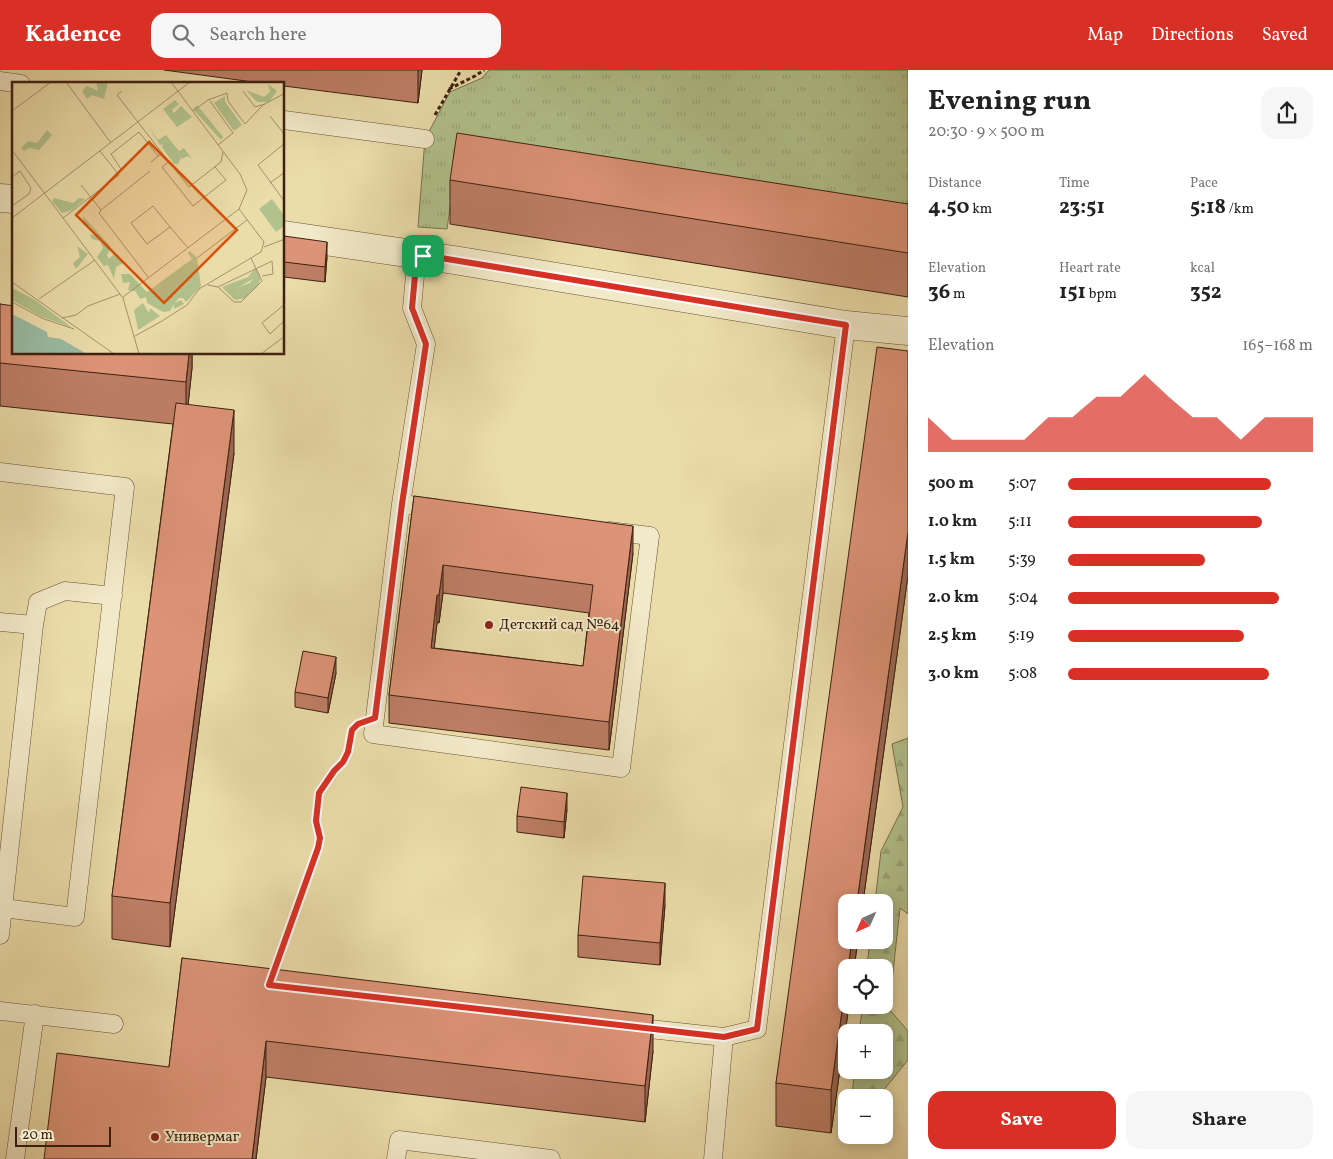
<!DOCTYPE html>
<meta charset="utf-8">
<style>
:root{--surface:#fff;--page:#f6f6f6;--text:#222;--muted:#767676;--accent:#d93025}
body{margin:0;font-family:Vollkorn,serif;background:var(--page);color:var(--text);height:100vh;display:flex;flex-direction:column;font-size:19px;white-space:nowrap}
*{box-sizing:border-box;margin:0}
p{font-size:16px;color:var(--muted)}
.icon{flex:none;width:28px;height:28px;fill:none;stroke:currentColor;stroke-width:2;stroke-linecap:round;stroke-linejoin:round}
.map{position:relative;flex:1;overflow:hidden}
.panel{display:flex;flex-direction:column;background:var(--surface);width:425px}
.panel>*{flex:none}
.needle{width:32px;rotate:225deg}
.tools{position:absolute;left:838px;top:824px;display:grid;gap:10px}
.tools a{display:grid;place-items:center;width:55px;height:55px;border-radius:10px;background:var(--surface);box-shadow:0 2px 12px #0003;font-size:25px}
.scale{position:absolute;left:15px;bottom:12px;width:96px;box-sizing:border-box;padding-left:5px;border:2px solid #3d2110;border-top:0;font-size:14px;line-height:18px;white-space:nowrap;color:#3d2110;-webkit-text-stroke:4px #f2e9c8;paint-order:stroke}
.pin{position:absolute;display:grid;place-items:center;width:42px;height:42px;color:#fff;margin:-21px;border-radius:10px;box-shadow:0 2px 8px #0006}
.round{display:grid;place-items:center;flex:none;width:52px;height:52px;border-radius:15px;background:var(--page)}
.head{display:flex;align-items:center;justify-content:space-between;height:85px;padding:0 20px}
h1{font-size:28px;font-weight:700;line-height:38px}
.stats{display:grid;grid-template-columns:repeat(3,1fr);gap:8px;height:85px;padding:5px 20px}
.stats div{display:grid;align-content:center}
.stats b{font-size:21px;font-weight:700}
.stats small{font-size:14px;font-weight:400}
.stats p{font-size:14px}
.chart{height:140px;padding:10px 20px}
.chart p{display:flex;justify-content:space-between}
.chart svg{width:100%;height:90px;margin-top:5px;fill:var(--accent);opacity:.7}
.button{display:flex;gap:10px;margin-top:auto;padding:10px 20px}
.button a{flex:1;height:58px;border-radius:15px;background:var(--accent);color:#fff;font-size:20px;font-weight:700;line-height:58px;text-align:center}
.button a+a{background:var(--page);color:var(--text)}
ul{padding:0 20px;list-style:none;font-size:16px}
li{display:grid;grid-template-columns:80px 60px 1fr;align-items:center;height:38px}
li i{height:12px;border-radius:6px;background:var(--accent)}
header{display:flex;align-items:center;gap:30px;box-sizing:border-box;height:70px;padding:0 25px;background:var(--accent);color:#fff}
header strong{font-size:24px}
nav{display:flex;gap:28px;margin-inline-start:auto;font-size:18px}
.search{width:350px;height:45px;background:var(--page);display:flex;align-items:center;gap:12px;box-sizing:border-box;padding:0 18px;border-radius:15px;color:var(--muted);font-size:19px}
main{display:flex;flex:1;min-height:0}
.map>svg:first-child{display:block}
</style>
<header>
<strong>Kadence</strong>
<div class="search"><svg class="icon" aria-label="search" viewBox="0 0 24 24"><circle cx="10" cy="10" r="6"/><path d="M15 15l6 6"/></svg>Search here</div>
<nav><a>Map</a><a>Directions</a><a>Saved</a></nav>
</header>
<main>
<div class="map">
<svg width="908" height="1089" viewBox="0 0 908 1089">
<defs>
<pattern id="grass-tufts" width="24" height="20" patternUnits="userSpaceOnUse" patternTransform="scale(1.25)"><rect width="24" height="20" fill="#b2c28c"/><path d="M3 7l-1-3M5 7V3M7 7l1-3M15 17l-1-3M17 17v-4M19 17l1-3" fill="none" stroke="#9aa678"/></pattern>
<pattern id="forest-firs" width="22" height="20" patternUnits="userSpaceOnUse" patternTransform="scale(1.25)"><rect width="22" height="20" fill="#b2c28c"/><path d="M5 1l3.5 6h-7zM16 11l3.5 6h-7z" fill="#9aa678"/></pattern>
</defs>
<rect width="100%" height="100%" fill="#ebddaa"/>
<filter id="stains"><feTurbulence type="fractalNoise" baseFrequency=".004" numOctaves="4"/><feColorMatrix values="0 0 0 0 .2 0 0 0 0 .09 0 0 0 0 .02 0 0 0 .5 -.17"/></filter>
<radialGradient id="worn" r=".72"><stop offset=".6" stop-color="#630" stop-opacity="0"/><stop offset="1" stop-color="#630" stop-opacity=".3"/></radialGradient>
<path fill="url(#grass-tufts)" stroke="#78724e" d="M489,0H908V167L456,96L447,159L418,157L425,69L450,22L482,8Z"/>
<path fill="url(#forest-firs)" stroke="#78724e" d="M908,668V844L900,838L889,939L908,961V990L878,1027H857L852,1024L855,1000H884V962H859L863,935H884V898L867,897L870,870H884V832H875L881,781L903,737L892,674Z"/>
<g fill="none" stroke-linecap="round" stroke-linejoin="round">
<defs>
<path id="lane" d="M0,11L21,14
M284,50L425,69
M417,184L412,238L426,274L401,434L435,438
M0,402L125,417L75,847L3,838
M401,434L373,664L621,698L650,466L609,461
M0,552L34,555L0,865
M34,555L38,532L65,521L113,526
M0,941L114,954
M631,957L724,967L713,1089
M724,967L757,959L846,255
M15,1089L35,944
M396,1089L399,1070L551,1089"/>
<path id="street" d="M0,128L14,129
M284,165L454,190L846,255L908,261"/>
</defs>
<use href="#lane" stroke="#685036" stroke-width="19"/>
<use href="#street" stroke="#685036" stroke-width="29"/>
<path stroke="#3d2110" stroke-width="3" stroke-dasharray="4 2.5" stroke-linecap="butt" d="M449,19L475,6L484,0
M435,45L461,0
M273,903L318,778L320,768L316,751L319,723L334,701L343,691L348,682L350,674"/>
<use href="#lane" stroke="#f2e9c8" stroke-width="18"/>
<use href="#street" stroke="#f2e9c8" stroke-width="28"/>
</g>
<path fill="#be7e66" stroke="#3d2110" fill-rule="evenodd" d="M164,0H422L418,33L284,16V14H268Z
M450,110L908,134V227L450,154Z
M284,166L327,187L325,212L284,207Z
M0,234L192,284V298L188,334L234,383L170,877L112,869V826L173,354L0,336Z
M908,281V505L863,832H846V870H858L854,898H846V935H849L831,1063L776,1056V1013Z
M414,426L633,483L609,680L389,653V625ZM443,523L589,543L583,596L434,578L437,553H439Z
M336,603L328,643L295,637V622Z
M567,739L564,768L517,762V746Z
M665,835L660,895L578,887V865Z
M182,888L653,981L645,1052L266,1007L256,1089H44L169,997Z"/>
<path fill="#9b6753" stroke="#3d2110" d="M418,0H422L418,33Z
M327,172V187L325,212V197Z
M189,284H192V298L186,355V312Z
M234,340V383L170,877V833Z
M633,456V483L609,680V652Z
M908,462V505L863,832H857Z
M443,495V523L439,553V525Z
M437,525V553L431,606V578Z
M336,587V603L328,643V628Z
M567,723V739L564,768V752Z
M665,813V835L660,895V873Z
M852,870H858L854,898H848Z
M846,912V935H849L831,1063V1020Z
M653,945V981L645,1052V1016Z
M266,971V1007L256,1089H252Z"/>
<path fill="#dd9377" stroke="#3d2110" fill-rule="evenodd" d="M457,63L908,134V183L450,110Z
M284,166L327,172L325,197L284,192Z
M0,234L14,236V284H189L186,312L0,293Z
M877,277L908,281V462L857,832H846V870H852L848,898H846V912L831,1020L776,1013Z
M176,333L234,340L170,833L112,826Z
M414,426L633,456L609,652L389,625ZM443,495L593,515L583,596L431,578L437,525H439Z
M303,581L336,587L328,628L295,622Z
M521,717L567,723L564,752L517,746Z
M583,806L665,813L660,873L578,865Z
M182,888L653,945L645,1016L266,971L252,1089H44L57,983L169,997Z"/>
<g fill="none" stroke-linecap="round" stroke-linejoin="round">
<defs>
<path id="route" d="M417,184L846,255L757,959L724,967L269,915L318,778L320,768L316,751L319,723L334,701L343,692L348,682L352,660L358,654L375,648L402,434L426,274L412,238Z"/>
</defs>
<use href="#route" stroke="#fff" stroke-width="10"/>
<use href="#route" stroke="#d93025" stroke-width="6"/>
</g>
<g fill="#8f2418" stroke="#f2e9c8" stroke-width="2">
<circle cx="489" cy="555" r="5"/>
<circle cx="155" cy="1067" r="5"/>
</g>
<g text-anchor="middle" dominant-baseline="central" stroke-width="4" stroke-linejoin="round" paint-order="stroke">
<g font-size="15" fill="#3d2110" stroke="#f2e9c8" text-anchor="start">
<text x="499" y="555">Детский сад №64</text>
<text x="165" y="1067">Универмаг</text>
</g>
</g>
<g transform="translate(12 12)">
<rect width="272" height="272" fill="#ebddaa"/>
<path d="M213,14V20L230,43L222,49L202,21ZM178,169L185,176L189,204L174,220L171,216H167L163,221L169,218L172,222L162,227V222L158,229L151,230L135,221L134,215L128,217L124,210L129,204L135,210L180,177L176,171ZM243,186L248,193L227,205L223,218L210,205L236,195ZM0,206L23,218L59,245L30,235L0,218ZM131,221L137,231L138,226L148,234L126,248L122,228Z" fill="#b2c28c"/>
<path d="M84,0H96L92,17L80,13L75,17L70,9L75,4L86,9ZM256,2L265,9L257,20H245L234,8L252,15L258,10ZM163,18L167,22L160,28L162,31L169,24L180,35L165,45L151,27ZM185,23L211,55L209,58L181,27ZM136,44L146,58L154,53L167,69L172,66L180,77L175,74L170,77L156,59L148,63ZM35,48L40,53L27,68L17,66L12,69L9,66L16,59L25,61ZM42,116L61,121L67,116L73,117L60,128L50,131L40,119ZM71,134L99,165L95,173L97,177L102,172L111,181L104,185L102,197L96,183L92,184L85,175L91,166L88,159L80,157L78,153L85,152L78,144L72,143ZM65,164L76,172L64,187L61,181L68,175ZM109,192H118L129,204L127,210L116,208L118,200L111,201ZM244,193L249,195L246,204L233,216L223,218L227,205L238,201Z" fill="#b2c28c"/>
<path d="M157,59L169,76L166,82H162L150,65L151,61ZM260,117L272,133V144L264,150L247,127Z" fill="#b2c28c"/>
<path d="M0,232L35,250L36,255L49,257L75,272H0Z" fill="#99bca5"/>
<path fill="none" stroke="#a5926c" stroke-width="1" d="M54,0L99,61M110,9L105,13L150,71L139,80M231,9L243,25L253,22M198,19L221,51L206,63M0,29L39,0M181,29L196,18L215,11L216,19L233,42L251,23L273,11M258,34L273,53M273,61L246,83L273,120M0,68L111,216L127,272M150,71L177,105L209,80L211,70M157,80L150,85L181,124L214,98L203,85M109,87L99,72L127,50L146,74M0,95L8,89L19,106L17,112L0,124M258,101L273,90M69,103L89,128L138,89M89,128L87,131L136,195M0,136L178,0M51,136L107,93L88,69M158,145L141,124L119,141L135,162L158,145L176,166M252,165L273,157M185,176L235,138M0,200L102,272M196,203L206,205L222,220H229L250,199L239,176M206,205L260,179L261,192L250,194M111,215L227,127L235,108L228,92L159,0M27,217L83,178M0,220L32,237L62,247M273,222L250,241L258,252L273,238M50,236L64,233L76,224L108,212M123,254L150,239L175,223L187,207L249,170L252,160L227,127M249,272L273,254"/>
<path fill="#d7530c" fill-opacity="0.15" stroke="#d7530c" stroke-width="2.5" d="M137,60L225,148L152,221L64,133Z"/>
<rect width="272" height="272" fill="none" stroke="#3d2110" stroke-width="2.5"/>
</g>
<rect width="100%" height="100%" filter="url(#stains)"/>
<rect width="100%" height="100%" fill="url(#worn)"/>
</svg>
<div class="tools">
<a><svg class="needle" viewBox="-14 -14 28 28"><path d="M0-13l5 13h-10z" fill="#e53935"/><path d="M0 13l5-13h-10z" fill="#767676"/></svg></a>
<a><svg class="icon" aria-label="locate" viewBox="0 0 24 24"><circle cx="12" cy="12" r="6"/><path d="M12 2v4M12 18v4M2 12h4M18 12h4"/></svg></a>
<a>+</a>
<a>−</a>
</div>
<div class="scale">20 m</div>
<div class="pin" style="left:423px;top:186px;background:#1e9e55"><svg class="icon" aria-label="arrive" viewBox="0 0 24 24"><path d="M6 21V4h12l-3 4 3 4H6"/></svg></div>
</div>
<section class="panel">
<div class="head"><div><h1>Evening run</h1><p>20:30 · 9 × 500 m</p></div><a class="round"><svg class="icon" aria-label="share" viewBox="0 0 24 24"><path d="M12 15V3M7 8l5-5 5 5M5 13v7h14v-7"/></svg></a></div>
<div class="stats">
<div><p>Distance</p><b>4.50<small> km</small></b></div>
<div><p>Time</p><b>23:51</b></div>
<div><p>Pace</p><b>5:18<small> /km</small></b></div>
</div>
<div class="stats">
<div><p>Elevation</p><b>36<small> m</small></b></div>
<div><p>Heart rate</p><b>151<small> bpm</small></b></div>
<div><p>kcal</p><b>352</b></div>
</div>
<div class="chart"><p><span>Elevation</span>165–168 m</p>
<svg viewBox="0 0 160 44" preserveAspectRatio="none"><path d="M0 44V27L10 38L20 38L30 38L40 38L50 27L60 27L70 17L80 17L90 6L100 17L110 27L120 27L130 38L140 27L150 27L160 27V44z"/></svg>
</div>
<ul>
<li><b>500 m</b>5:07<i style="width:83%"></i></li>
<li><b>1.0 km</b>5:11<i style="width:79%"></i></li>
<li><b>1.5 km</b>5:39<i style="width:56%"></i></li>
<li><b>2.0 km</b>5:04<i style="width:86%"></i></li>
<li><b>2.5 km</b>5:19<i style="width:72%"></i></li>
<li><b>3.0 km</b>5:08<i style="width:82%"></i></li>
</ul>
<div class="button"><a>Save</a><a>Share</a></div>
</section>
</main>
